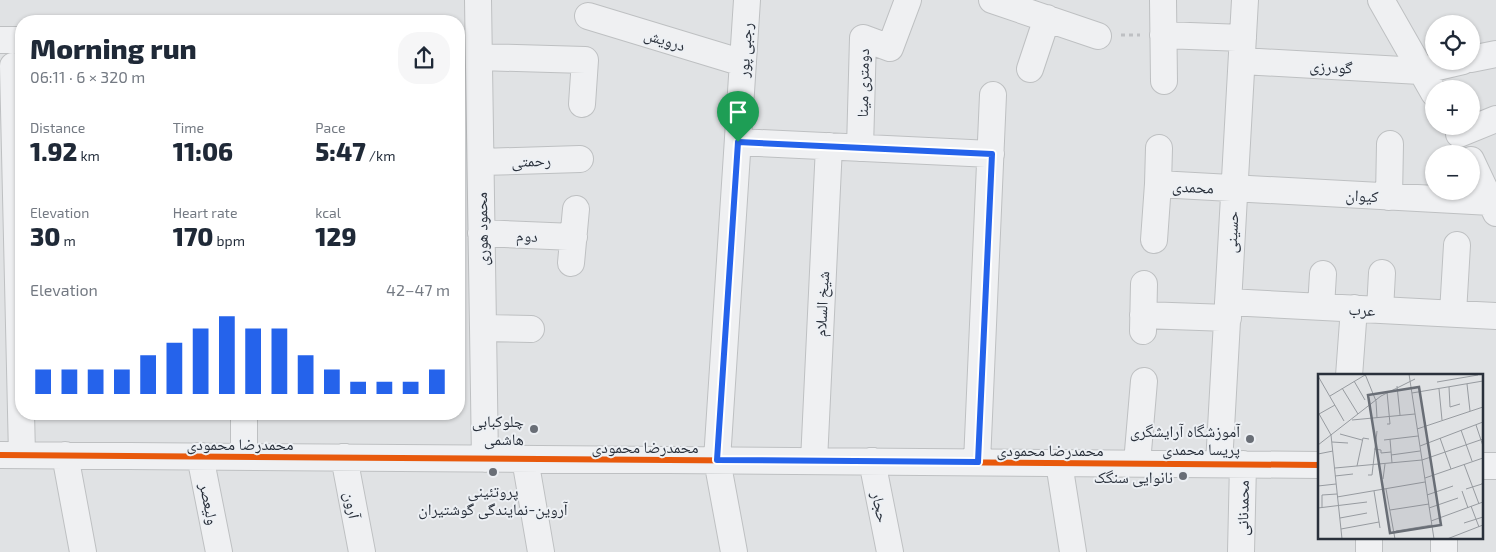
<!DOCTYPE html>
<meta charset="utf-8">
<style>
:root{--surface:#fff;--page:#f6f6f7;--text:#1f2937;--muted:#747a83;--accent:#2563eb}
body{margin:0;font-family:"Exo 2","Noto Naskh Arabic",sans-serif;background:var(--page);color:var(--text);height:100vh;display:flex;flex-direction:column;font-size:19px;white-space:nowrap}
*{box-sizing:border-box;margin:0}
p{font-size:16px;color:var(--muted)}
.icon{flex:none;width:28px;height:28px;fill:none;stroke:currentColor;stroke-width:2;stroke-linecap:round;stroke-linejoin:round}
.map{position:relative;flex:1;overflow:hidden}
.sheet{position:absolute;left:15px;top:15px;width:450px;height:405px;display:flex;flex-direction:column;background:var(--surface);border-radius:20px;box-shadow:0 1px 4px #0004}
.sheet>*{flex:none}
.tools{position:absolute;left:1425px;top:15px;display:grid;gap:10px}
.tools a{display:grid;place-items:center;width:55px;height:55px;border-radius:50%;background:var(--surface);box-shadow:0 1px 4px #0004;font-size:25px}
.pin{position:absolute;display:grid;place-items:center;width:42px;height:42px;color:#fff;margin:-51px -21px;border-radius:50% 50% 50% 0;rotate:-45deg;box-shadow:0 0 5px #0007}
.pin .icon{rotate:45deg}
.round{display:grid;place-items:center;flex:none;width:52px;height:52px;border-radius:20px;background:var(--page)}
.overview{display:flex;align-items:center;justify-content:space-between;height:85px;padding:0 15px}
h1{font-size:28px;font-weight:800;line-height:38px}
.stats{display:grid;grid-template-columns:repeat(3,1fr);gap:8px;height:85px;padding:5px 15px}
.stats div{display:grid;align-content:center}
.stats b{font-size:25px;font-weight:800}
.stats small{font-size:14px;font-weight:400}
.stats p{font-size:14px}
.chart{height:140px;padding:10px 15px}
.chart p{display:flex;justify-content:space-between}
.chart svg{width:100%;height:90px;margin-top:5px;stroke:var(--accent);stroke-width:6}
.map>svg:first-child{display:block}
</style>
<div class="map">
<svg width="1496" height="552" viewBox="0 0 1496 552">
<rect width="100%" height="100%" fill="#e0e2e4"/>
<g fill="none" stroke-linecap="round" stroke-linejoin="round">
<defs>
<path id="street" d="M478,0L485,459
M992,0L1098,36
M1163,0L1164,81
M1381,0L1434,93
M588,16L743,63
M1163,35L1243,38
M0,40H21
M479,57L585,60L582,104
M1471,59L1496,54
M1242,61L1420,71L1463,61
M13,66L22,455
M1030,69L1047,18
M1459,134L1496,119
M738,142L991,154
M860,148L863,38L890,48L908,0
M1159,148L1158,184L1491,202
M1471,160L1496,213
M481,162L580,159
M1389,197L1390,144
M481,233L574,237
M1154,240L1158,184
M571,263L576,209
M1228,302L1496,316
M1321,307L1323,274
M1380,310L1382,273
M1453,313L1457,245
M1143,315L1228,318
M483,328L531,329
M1143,331L1144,284
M1349,376L1354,308
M0,455L1320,465
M65,455L83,552
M200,456L219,552
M244,457V414
M344,457L362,552
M525,459L541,552
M814,461L829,146
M872,461L890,552
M977,462L993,95
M1059,463L1073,552
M1137,463L1144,381
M1219,464L1245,0
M1482,466H1496
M734,552L717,460L747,0
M1241,552L1243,464
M1369,552V538
M1444,552V538"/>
</defs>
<use href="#street" stroke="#bec0c2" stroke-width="28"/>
<path stroke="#bec0c3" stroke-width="3" stroke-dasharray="4 4" stroke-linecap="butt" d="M1121,35H1140"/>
<use href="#street" stroke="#eff0f2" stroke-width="26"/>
<defs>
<path id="cycleway" d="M0,455L1320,465"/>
</defs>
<use href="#cycleway" stroke="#edf0f4" stroke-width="9"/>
<use href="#cycleway" stroke="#e8590c" stroke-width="6"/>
</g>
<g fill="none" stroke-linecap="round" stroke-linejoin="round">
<defs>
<path id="route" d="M738,142L992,154L978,462L717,460Z"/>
</defs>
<use href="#route" stroke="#fff" stroke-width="10"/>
<use href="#route" stroke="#2563eb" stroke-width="6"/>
</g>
<g fill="#696e76" stroke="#edf0f4" stroke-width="2">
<circle cx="534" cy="429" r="5"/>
<circle cx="1250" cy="439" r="5"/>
<circle cx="493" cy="472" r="5"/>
<circle cx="1183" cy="476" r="5"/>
</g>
<g text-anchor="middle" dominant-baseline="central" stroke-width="4" stroke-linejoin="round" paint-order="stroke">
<g font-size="16" fill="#29303b" stroke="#edf0f4">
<text transform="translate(665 39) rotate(17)">درویش</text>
<text transform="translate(744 50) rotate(-86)">رجبی پور</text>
<text transform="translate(1331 66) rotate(3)">گودرزی</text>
<text transform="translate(862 83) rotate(-89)">دومتری مینا</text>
<text transform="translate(531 160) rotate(-2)">رحمتی</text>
<text transform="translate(1193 186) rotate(3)">محمدی</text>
<text transform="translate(1362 195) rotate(3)">کیوان</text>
<text transform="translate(481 229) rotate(-91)">محمود هوری</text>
<text transform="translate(1231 232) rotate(-87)">حسینی</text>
<text transform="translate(527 235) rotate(2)">دوم</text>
<text transform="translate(821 304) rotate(-87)">شیخ السلام</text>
<text transform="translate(1362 309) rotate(3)">عرب</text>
<text x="240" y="443">محمدرضا محمودی</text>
<text x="645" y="446">محمدرضا محمودی</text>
<text x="1050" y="449">محمدرضا محمودی</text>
<text transform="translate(210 504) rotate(79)">ولیعصر</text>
<text transform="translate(353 505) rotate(80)">آرون</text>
<text transform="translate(881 507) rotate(78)">حجار</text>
<text transform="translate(1242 508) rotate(-89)">محمدنانی</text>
</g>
<g font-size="16" fill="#29303b" stroke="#edf0f4" text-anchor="end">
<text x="524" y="420">چلوکبابی<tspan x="524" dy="18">هاشمی</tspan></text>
<text x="1240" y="430">آموزشگاه آرایشگری<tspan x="1240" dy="18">پریسا محمدی</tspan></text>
<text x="1173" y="476">نانوایی سنگک</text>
<text x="493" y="490" text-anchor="middle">پروتئینی<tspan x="493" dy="18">آروین-نمایندگی گوشتیران</tspan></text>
</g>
</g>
<g transform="translate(1318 374)">
<rect width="165" height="165" fill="#e0e2e4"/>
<path fill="none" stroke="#979ba0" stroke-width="1" d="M47,0L58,27L59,44M91,0L116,165M0,2L26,47M36,7L47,26M119,8L160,1M149,10L152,37M79,12L82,41M131,13L132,33L142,30M24,14L40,40M121,15L124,46M94,19L165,7M12,22L47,1M0,38L13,61L24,165M1,40L17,31M34,46L97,40M69,50H72L69,18M158,51L165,72M99,55L165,33M143,56L154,87M22,60L44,66M122,64L133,95M72,65L74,89M66,66L100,62M14,68L30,69M0,71L63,22L97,5M102,72L165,48M56,75L63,76V79L73,78M0,80L15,77M73,81L102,77M146,90L161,130M39,92L45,64L51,65M17,94L104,86L165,65M50,101H54L59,57M17,102L35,100M107,104L165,84M65,105L67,90M0,112L18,110M68,115L77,165M148,115L164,110L165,107M56,117L62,154M144,117L150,134M109,121L135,112M19,123L107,108M153,132L161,153M0,134L49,128M4,134V121L19,120M111,134L140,124M72,136L111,130M22,144L49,139M113,147L165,128M146,149L165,143M23,155L61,148M78,157L114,151M129,165L165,151"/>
<path fill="#696e76" fill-opacity="0.15" stroke="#696e76" stroke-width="2.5" d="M101,13L123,151L72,159L50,21Z"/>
<rect width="165" height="165" fill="none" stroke="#29303b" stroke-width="2.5"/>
</g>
</svg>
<div class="tools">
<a><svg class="icon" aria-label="locate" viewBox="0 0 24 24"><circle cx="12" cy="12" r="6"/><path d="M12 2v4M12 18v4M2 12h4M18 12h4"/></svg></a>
<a>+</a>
<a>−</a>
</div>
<div class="pin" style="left:738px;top:142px;background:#1e9e55"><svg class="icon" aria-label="arrive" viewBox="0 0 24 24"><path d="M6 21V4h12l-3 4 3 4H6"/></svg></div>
<section class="sheet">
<div class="overview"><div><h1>Morning run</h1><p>06:11 · 6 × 320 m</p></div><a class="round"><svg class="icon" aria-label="share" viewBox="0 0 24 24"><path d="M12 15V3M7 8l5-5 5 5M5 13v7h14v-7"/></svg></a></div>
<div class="stats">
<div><p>Distance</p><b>1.92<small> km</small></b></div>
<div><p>Time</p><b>11:06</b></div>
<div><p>Pace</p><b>5:47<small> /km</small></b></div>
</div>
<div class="stats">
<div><p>Elevation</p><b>30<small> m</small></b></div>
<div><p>Heart rate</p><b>170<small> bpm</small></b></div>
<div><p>kcal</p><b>129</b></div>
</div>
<div class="chart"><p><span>Elevation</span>42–47 m</p>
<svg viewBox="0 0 160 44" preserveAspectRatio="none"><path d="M5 44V32M15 44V32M25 44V32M35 44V32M45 44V25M55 44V19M65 44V12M75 44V6M85 44V12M95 44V12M105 44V25M115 44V32M125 44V38M135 44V38M145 44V38M155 44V32"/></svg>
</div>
</section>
</div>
